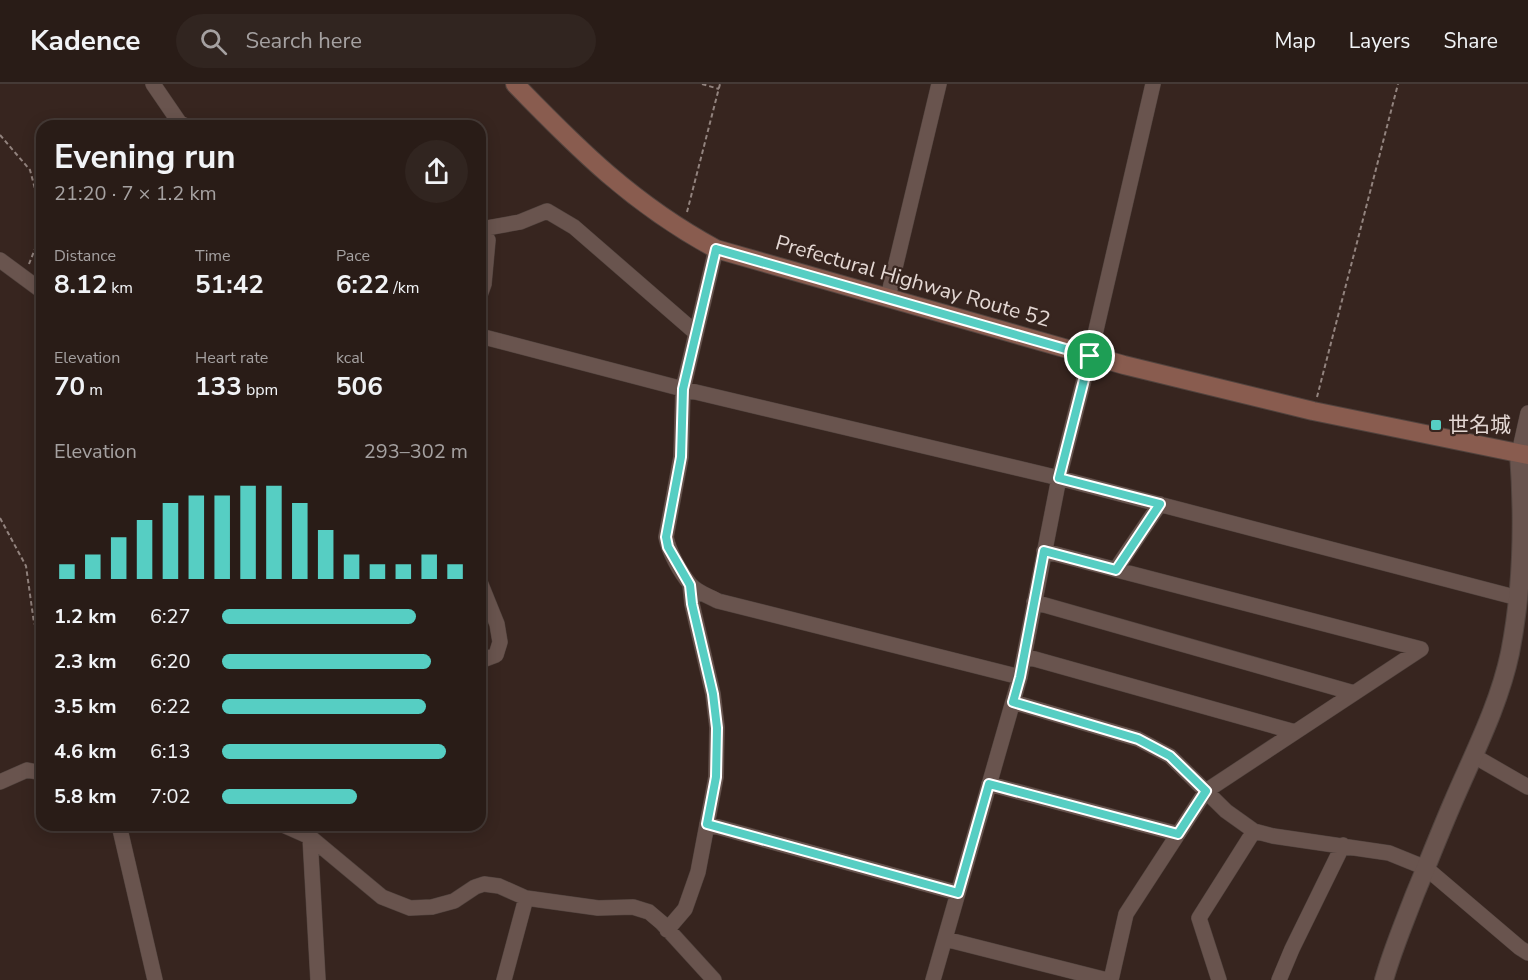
<!DOCTYPE html>
<meta charset="utf-8">
<style>
:root{--surface:#291c17;--page:#312520;--text:#f1f3f6;--muted:#a5a1a1;--line:#453a36;--accent:#56cec3}
body{margin:0;font-family:"Nunito Sans","Noto Sans JP",sans-serif;background:var(--page);color:var(--text);height:100vh;display:flex;flex-direction:column;font-size:22px;white-space:nowrap}
*{box-sizing:border-box;margin:0}
p{font-size:20px;color:var(--muted)}
.icon{flex:none;width:33px;height:33px;fill:none;stroke:currentColor;stroke-width:2;stroke-linecap:round;stroke-linejoin:round}
.map{position:relative;flex:1;overflow:hidden}
.details{position:absolute;left:36px;top:36px;width:450px;height:711px;display:flex;flex-direction:column;background:var(--surface);border-radius:18px;box-shadow:0 3px 15px #0003,0 0 0 2px var(--line)}
.details>*{flex:none}
.pin{position:absolute;display:grid;place-items:center;width:51px;height:51px;color:#fff;margin:-26px;border:3px solid #fff;border-radius:50%;box-shadow:0 2px 6px #0007}
.round{display:grid;place-items:center;flex:none;width:63px;height:63px;border-radius:32px;background:var(--page)}
.summary{display:flex;align-items:center;justify-content:space-between;height:102px;padding:0 18px}
h1{font-size:33px;font-weight:700;line-height:45px}
.metrics{display:grid;grid-template-columns:repeat(3,1fr);gap:9px;height:102px;padding:6px 18px}
.metrics div{display:grid;align-content:center}
.metrics b{font-size:26px;font-weight:700}
.metrics small{font-size:16px;font-weight:400}
.metrics p{font-size:16px}
.chart{height:168px;padding:12px 18px}
.chart p{display:flex;justify-content:space-between}
.chart svg{width:100%;height:108px;margin-top:6px;stroke:var(--accent);stroke-width:6}
ul{padding:0 18px;list-style:none;font-size:20px}
li{display:grid;grid-template-columns:96px 72px 1fr;align-items:center;height:45px}
li i{height:15px;border-radius:8px;background:var(--accent)}
header{display:flex;align-items:center;gap:36px;box-sizing:border-box;height:84px;padding:0 30px;background:var(--surface);border-bottom:2px solid var(--line)}
header strong{font-size:28px}
nav{display:flex;gap:33px;margin-inline-start:auto;font-size:21px}
.search{width:420px;height:54px;background:var(--page);display:flex;align-items:center;gap:15px;box-sizing:border-box;padding:0 21px;border-radius:33px;color:var(--muted);font-size:22px}
.map>svg:first-child{display:block}
</style>
<header>
<strong>Kadence</strong>
<div class="search"><svg class="icon" aria-label="search" viewBox="0 0 24 24"><circle cx="10" cy="10" r="6"/><path d="M15 15l6 6"/></svg>Search here</div>
<nav><a>Map</a><a>Layers</a><a>Share</a></nav>
</header>
<div class="map">
<svg width="1528" height="896" viewBox="0 0 1528 896">
<rect width="100%" height="100%" fill="#37251f"/>
<g fill="none" stroke-linecap="round" stroke-linejoin="round">
<defs>
<path id="minor" d="M153,0L179,38L185,42
M480,144L488,156L484,200L480,211
M481,145L520,138L547,127L574,143L696,249
M716,165L683,305L681,373L666,453C669,468 680,488 690,500C696,508 709,512 718,517L1020,593
M0,176L42,207
M888,213L939,0
M480,252L683,305L1059,394L1518,514
M1519,369L1528,329
M1044,467L1421,565L1206,707L1126,830L1111,896
M1116,485L1160,420
M480,498L497,540L500,558L496,571L480,577
M1034,518L1354,609
M1024,572L1295,648
M1013,618L1138,655L1170,672L1226,727L1254,747L1273,752L1389,769L1426,784L1520,864L1528,869
M1474,672L1528,703
M0,698L27,686L42,689
M989,700L1178,750
M707,740L958,809
M119,741L155,896
M283,741L310,753L382,813L410,824L432,823L454,817L475,803L484,800L499,802L526,814L598,824L633,823L649,828L662,839L714,896
M310,753L318,896
M667,846L685,825L698,788L716,693L717,643L713,610L692,520L690,501
M945,855L1107,896
M504,896L526,814
M933,896L1020,593L1059,394L1090,272L1153,0
M1219,896L1199,834L1254,747
M1279,896L1292,865L1343,761"/>
<path id="tertiary" d="M1384,896C1392,867 1404,839 1415,810C1428,779 1440,748 1453,718C1474,669 1499,621 1510,569C1523,503 1524,436 1519,369"/>
<path id="secondary" d="M515,0C579,66 633,120 716,165L1124,281L1313,327L1528,371"/>
</defs>
<use href="#minor" stroke="#51433e" stroke-width="16"/>
<use href="#tertiary" stroke="#51433e" stroke-width="20"/>
<use href="#secondary" stroke="#51433e" stroke-width="20"/>
<path stroke="#92837e" stroke-width="2" stroke-dasharray="4.5 3" stroke-linecap="butt" d="M702,0L719,5
M0,51L30,86L42,131
M687,128L720,0
M29,180L42,147
M1317,313L1398,0
M0,434L26,482L34,539L42,552"/>
<use href="#minor" stroke="#69544e" stroke-width="15"/>
<use href="#tertiary" stroke="#69544e" stroke-width="18"/>
<use href="#secondary" stroke="#895c4f" stroke-width="18"/>
</g>
<g fill="none" stroke-linecap="round" stroke-linejoin="round">
<defs>
<path id="route" d="M716,165L1090,272L1059,394L1160,420L1116,486L1044,467L1020,593L1013,618L1138,655L1170,672L1206,707L1178,750L989,700L958,809L707,740L716,693L717,644L713,610L692,520L690,501L668,463L666,453L681,373L683,305Z"/>
</defs>
<use href="#route" stroke="#fff" stroke-width="12"/>
<use href="#route" stroke="#56cec3" stroke-width="8"/>
</g>
<rect fill="#56cec3" stroke="#37251f" stroke-width="2" x="1430" y="335" width="12" height="12" rx="3"/>
<g text-anchor="middle" dominant-baseline="central" stroke-width="4.5" stroke-linejoin="round" paint-order="stroke">
<g font-size="21" fill="#e4d8d4" stroke="#37251f">
<text transform="translate(913 197) rotate(16)">Prefectural Highway Route 52</text>
</g>
<g font-size="21" fill="#e4d8d4" stroke="#37251f" text-anchor="start">
<text x="1448" y="341">世名城</text>
</g>
</g>
</svg>
<div class="pin" style="left:1090px;top:272px;background:#1e9e55"><svg class="icon" aria-label="arrive" viewBox="0 0 24 24"><path d="M6 21V4h12l-3 4 3 4H6"/></svg></div>
<section class="details">
<div class="summary"><div><h1>Evening run</h1><p>21:20 · 7 × 1.2 km</p></div><a class="round"><svg class="icon" aria-label="share" viewBox="0 0 24 24"><path d="M12 15V3M7 8l5-5 5 5M5 13v7h14v-7"/></svg></a></div>
<div class="metrics">
<div><p>Distance</p><b>8.12<small> km</small></b></div>
<div><p>Time</p><b>51:42</b></div>
<div><p>Pace</p><b>6:22<small> /km</small></b></div>
</div>
<div class="metrics">
<div><p>Elevation</p><b>70<small> m</small></b></div>
<div><p>Heart rate</p><b>133<small> bpm</small></b></div>
<div><p>kcal</p><b>506</b></div>
</div>
<div class="chart"><p><span>Elevation</span>293–302 m</p>
<svg viewBox="0 0 160 44" preserveAspectRatio="none"><path d="M5 44V38M15 44V34M25 44V27M35 44V20M45 44V13M55 44V10M65 44V10M75 44V6M85 44V6M95 44V13M105 44V24M115 44V34M125 44V38M135 44V38M145 44V34M155 44V38"/></svg>
</div>
<ul>
<li><b>1.2 km</b>6:27<i style="width:79%"></i></li>
<li><b>2.3 km</b>6:20<i style="width:85%"></i></li>
<li><b>3.5 km</b>6:22<i style="width:83%"></i></li>
<li><b>4.6 km</b>6:13<i style="width:91%"></i></li>
<li><b>5.8 km</b>7:02<i style="width:55%"></i></li>
</ul>
</section>
</div>
